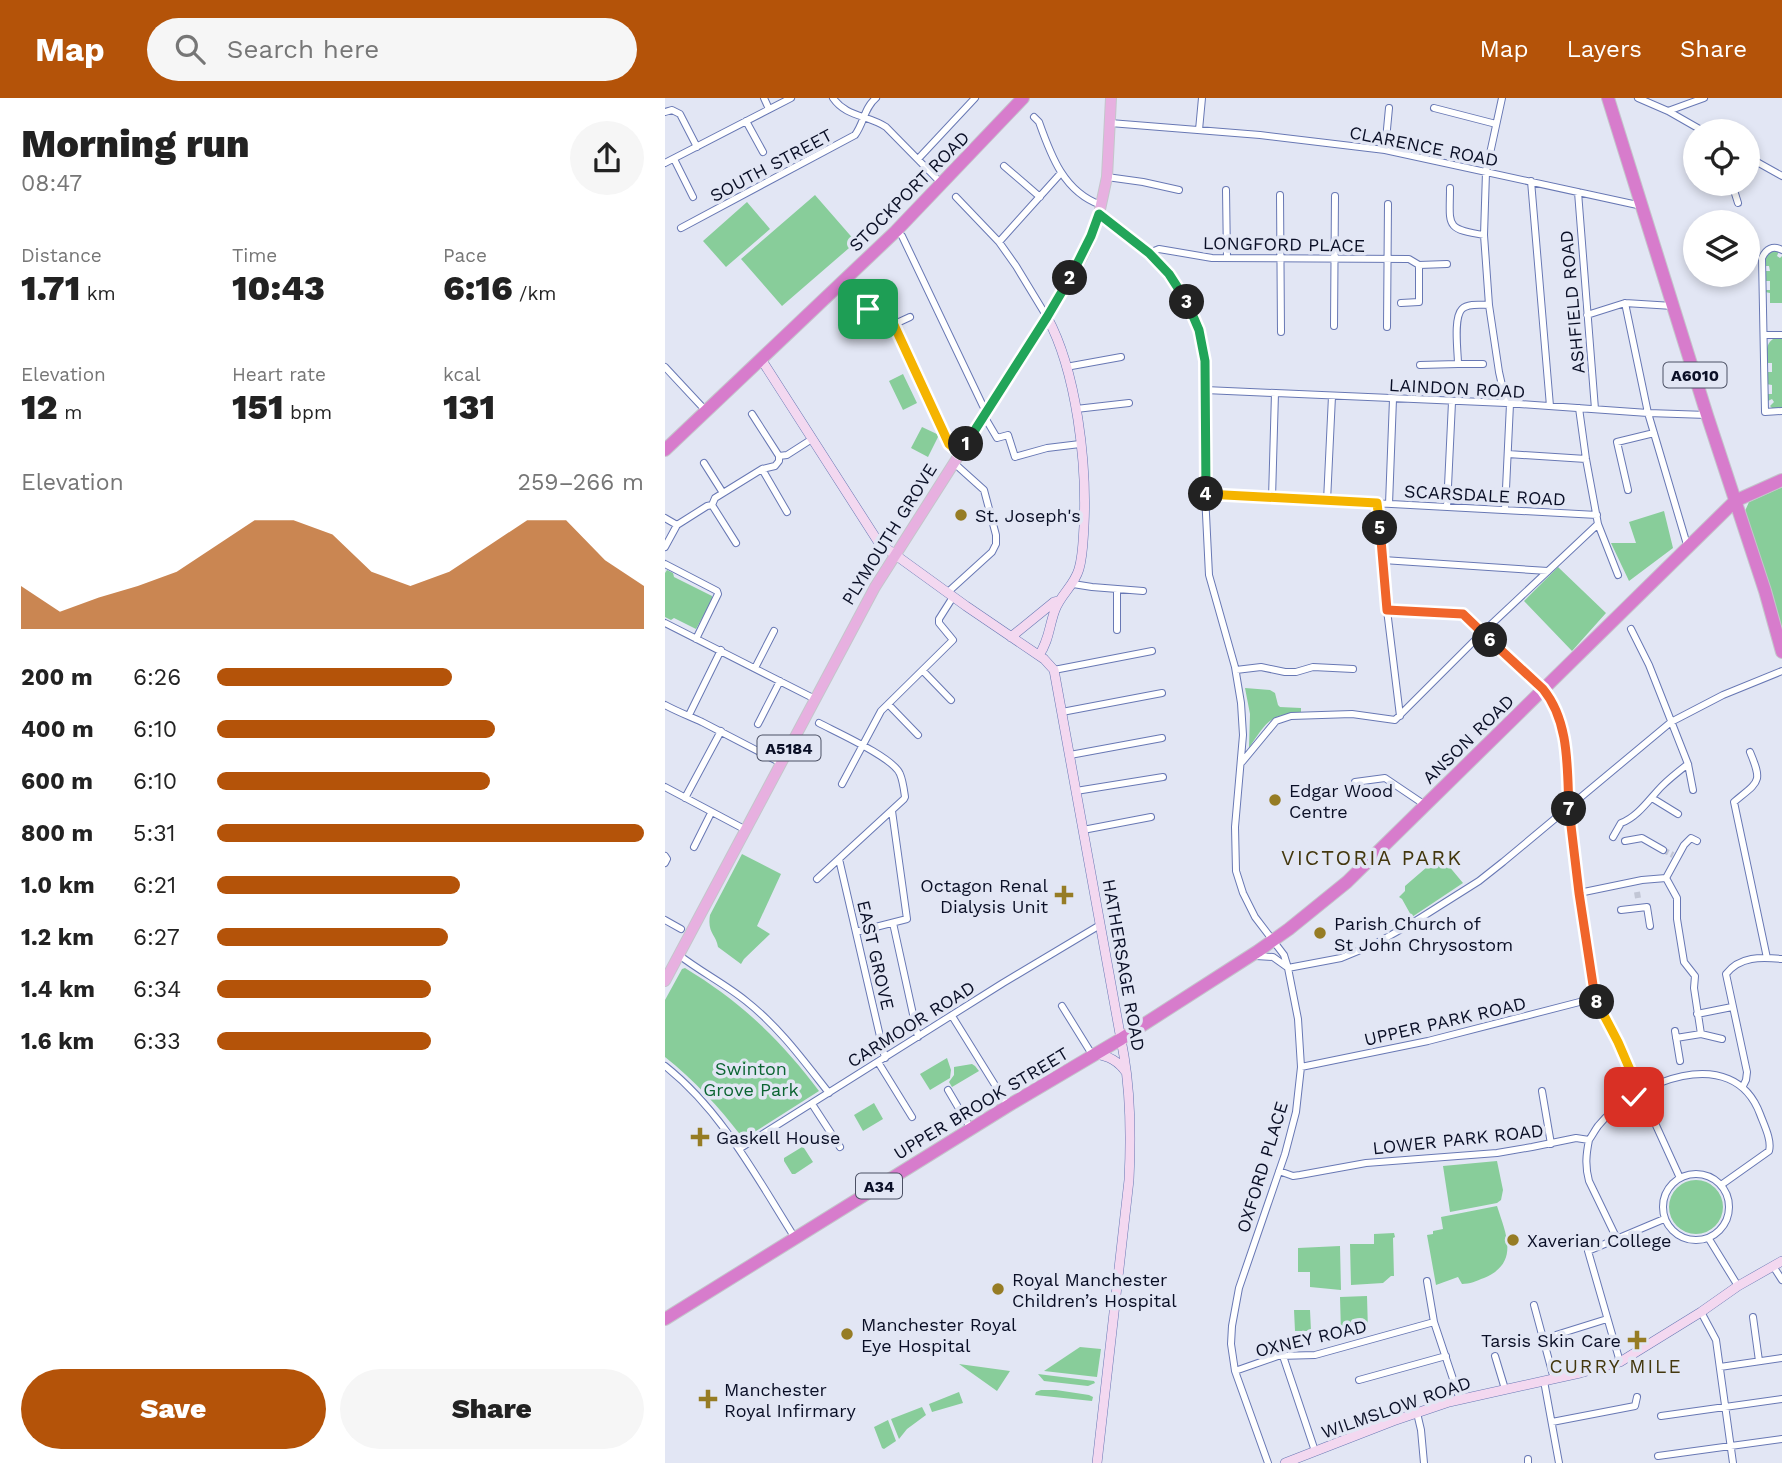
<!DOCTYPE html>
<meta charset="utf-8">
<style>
:root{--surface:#fff;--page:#f6f6f6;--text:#222;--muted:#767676;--accent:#b45309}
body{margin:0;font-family:"Work Sans",sans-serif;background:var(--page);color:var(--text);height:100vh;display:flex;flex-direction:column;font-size:26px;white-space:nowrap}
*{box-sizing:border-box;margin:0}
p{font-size:23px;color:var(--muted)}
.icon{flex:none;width:38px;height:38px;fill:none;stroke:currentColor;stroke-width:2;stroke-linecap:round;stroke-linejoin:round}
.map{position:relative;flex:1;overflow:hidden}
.panel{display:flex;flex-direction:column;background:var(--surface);width:665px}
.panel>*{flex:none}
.controls{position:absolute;left:1018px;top:21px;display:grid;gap:14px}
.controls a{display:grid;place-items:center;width:77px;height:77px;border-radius:50%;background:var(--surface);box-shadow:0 4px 10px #0003;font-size:35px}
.pin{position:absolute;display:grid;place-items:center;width:60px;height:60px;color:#fff;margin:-30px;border-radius:14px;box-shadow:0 4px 10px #0006}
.km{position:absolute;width:35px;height:35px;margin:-18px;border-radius:50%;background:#222;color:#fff;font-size:19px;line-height:35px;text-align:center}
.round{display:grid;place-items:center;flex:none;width:74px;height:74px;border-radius:37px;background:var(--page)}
.head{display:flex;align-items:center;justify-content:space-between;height:119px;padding:0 21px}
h1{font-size:38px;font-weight:800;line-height:52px}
.stats{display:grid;grid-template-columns:repeat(3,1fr);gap:10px;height:119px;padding:7px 21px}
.stats div{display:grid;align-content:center}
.stats b{font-size:35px;font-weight:800}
.stats small{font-size:19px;font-weight:400}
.stats p{font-size:19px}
.chart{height:196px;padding:14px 21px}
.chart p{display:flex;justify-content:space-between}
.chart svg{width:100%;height:126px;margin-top:7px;fill:var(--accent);opacity:.7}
.button{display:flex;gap:14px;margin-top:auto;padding:14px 21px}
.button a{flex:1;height:80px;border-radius:42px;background:var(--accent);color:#fff;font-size:28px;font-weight:800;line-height:80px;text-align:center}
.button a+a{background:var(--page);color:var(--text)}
ul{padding:0 21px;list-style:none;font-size:23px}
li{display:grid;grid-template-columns:112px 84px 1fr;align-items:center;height:52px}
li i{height:18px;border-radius:9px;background:var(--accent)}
header{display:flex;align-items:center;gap:42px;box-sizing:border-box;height:98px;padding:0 35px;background:var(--accent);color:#fff}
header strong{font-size:33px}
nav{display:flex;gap:38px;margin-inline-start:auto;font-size:24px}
.search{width:490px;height:63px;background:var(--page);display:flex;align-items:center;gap:18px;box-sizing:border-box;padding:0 24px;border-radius:38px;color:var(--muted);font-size:26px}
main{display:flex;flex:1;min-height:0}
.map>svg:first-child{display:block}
</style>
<header>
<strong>Map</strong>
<div class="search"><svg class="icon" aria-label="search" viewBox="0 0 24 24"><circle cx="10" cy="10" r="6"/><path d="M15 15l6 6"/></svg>Search here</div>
<nav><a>Map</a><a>Layers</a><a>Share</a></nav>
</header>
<main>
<section class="panel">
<div class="head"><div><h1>Morning run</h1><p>08:47</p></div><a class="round"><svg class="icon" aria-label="share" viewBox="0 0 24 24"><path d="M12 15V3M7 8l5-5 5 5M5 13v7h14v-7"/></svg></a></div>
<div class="stats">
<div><p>Distance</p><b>1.71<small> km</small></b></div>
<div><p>Time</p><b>10:43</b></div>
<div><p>Pace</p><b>6:16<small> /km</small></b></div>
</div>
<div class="stats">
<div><p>Elevation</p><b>12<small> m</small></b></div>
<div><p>Heart rate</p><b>151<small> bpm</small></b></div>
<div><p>kcal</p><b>131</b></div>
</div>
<div class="chart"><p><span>Elevation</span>259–266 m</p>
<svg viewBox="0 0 160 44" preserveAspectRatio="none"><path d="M0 44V29L10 38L20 33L30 29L40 24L50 15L60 6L70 6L80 11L90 24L100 29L110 24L120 15L130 6L140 6L150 20L160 29V44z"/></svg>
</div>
<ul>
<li><b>200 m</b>6:26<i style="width:55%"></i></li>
<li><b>400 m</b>6:10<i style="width:65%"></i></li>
<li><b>600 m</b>6:10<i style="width:64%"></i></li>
<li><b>800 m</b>5:31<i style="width:100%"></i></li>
<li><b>1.0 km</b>6:21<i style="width:57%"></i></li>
<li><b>1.2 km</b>6:27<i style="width:54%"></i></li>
<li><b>1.4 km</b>6:34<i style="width:50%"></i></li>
<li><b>1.6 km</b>6:33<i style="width:50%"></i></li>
</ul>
<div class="button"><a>Save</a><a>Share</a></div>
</section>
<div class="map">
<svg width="1117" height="1365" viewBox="0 0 1117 1365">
<rect width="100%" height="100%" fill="#e2e6f4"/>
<path fill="#88cd9a" d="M150,97L191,144L117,208L76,161Z
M82,104L105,131L61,169L38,143Z
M1107,152L1114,153L1112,158L1115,160L1117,158V205H1105V195L1100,194V192H1105V183H1099V173H1105L1104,168H1099L1101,156Z
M1108,241H1117V310H1107L1105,308L1109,304L1107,301L1103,303L1102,296H1107V287L1101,286V274H1107V265H1102C1102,254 1100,247 1108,241Z
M238,276L252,305L238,312L224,283Z
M257,329L274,337L263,359L246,350Z
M1117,389V531L1080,413L1084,404Z
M999,413L1008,450L964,483L946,445H971L964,424Z
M893,469L941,515L907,553L859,503Z
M2,472L8,475L9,479L47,498V502L31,531L9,520L6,522L0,519V475Z
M580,590L605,592L610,595L613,607L615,609L636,610V615C604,616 601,625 584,650L585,616Z
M77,756L116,776L92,828L105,836L79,861L76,866L53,849C51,836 42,835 45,817Z
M778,761L798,785L747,819L737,801L734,799L740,793V788L762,769L768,770Z
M20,870C76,904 115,941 154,993L80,1040L77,1039C54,1009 29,982 0,959V902L17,871Z
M282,960L286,972L285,980L265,992L255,976Z
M307,966L310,968L314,973L287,989L284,984L289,977V969Z
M209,1005L218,1021L198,1033L189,1017Z
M137,1049L139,1050L148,1064L130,1076H127L119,1063V1060Z
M832,1063L838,1092L836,1102L832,1105L785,1114L778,1068Z
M1004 1109a27 27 0 1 1 54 0a27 27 0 1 1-54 0Z
M832,1108C841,1136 855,1165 819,1180C811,1183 805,1186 797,1186L793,1179L771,1187L762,1137L768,1136V1133L778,1131L776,1119Z
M729,1135L730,1139L728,1140L729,1178H726L718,1185L686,1187L685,1146H709V1136Z
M675,1148L676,1192L645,1189V1174H633V1150Z
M702,1198L703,1233L676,1234L675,1199Z
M629,1212H645L646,1233H630Z
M415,1249L436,1251L432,1279L379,1273Z
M294,1266L345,1273L332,1293Z
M373,1276L429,1283L430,1285L423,1288L379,1283Z
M376,1292H391L424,1297L428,1299L427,1303L370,1297L371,1294Z
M294,1294L298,1305L267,1314L264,1306Z
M257,1309L261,1317L242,1331L234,1341L226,1321Z
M223,1322L231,1343L219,1351L217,1350L209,1329Z"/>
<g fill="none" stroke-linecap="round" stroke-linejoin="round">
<path stroke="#c2c6d5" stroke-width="6" stroke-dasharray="6 3" stroke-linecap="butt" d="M998,752L1008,757
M972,794L973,800"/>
<defs>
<path id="street" d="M99,0L104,11
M168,0C181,19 203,17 221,29L277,86
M837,0L821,74L819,137L824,207L834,274L841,305
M973,0L1003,13L1038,33
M769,10L831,26
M1003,13L1039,0
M0,14L7,12L15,16L32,49
M369,19L374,24C386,58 399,94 436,107
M81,23L98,54
M445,25L595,37L720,52L977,108
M534,32L537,0
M720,52L724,10
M1083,59L1117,78
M9,61L28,99
M253,61L310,0
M0,65L126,0
M339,68L375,99
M442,79L478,84L514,92
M866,83L885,308
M1067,86L1073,105
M785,90C785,127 779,131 819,137
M561,92L562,160
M913,94L930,311
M615,97L616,234
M291,99L334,144L351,168L382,219
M434,116L484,155L504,176L523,206L534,232L539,263L540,396L544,477L570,569L576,605L578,637L570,729L571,773L578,795L590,819L619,857L623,870L633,921L636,969L631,1014L620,1056L574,1190L567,1228L566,1246L570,1273L603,1365
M16,130L190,37C199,25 199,10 211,0
M231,133L237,138L318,308L323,312
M334,144L396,75
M1117,152C1108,147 1101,151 1097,160L1100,314L1117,313
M484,155L494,151L547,160L744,161L754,167L782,166
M736,205L754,204V167
M960,205L983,315L1023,450
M203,211L211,230L219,231L245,219
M922,217L960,205L1008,208
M229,227L284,346L295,355
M669,228L670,98
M722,229L723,106
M1099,237H1117
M793,266H818
M755,267L793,266C793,254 788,220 797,211C803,205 816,207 824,207
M0,269L41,313
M401,269L456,259
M1028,272L1042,268
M540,292L841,305L983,315L1042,317
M914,310L921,361L933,426L953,477
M411,311L464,305
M87,316L114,358
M319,318L332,340L343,337L350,359L382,350L415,346
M843,356L921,361
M39,365L58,395
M97,371L122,414
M963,392L952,344L989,335
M540,396L932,417
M607,400L610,295
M662,403L667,298
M712,405L722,512L735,618
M724,406L728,301
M47,407L71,445
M782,409L787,304
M840,412L845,306
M0,420L12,427
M0,449L12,427L42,408L47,407L50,400L97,371L110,368L114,363V358L122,357L147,341
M718,462L883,473
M0,466L52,493L53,496L31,541
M408,486L427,489L478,493
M283,494L327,454L331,446V437L319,392L289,365
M722,512L798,516L878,591L885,600L895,620L899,642L904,711L914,795L930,900L953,944L1015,1080
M0,525L150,601
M966,531L984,567L1023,666L1028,692
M452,532V491
M90,570L109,533
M389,572L487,553
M571,572L596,569L620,574H631L648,569L688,571
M258,573L286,602
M223,606L253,637
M0,607C13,614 24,618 37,624L116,665
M397,614L497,595
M24,617L56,552
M93,626L115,583
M1085,654C1098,685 1094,683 1069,704L1102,860
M405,657L497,640
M577,664L611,623L626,618L687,616L730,622L817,535L933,426
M690,684L720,680L760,707
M177,686L216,613L288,542L274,525V521L288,499
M0,689L81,732
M411,693L498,679
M20,700L56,633
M987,700L1013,716
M418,732L486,719
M948,739L956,725C973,719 985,700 997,688C1005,680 1014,673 1023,666
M960,743L977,740L998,752
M29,749L46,715
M0,758L2,761L0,765
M174,761L220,960
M1001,780L1012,800V821L1019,864L1030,878L1029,890L1036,936
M1001,780L1019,747L1026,740L1032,743
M152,781L239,701L240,699C239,692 238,683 235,676C229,660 171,634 154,625
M914,795L977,782L1001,780
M956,812L982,809L985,828
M0,822L16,831
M228,825L253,939
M191,834L242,821L227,713
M14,857C36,874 60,886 81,903C114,929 138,962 164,995
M591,858L608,859L622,869
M623,870L676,860L710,846L749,824L814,783L838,764L1006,624L1058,597L1117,573
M397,908L428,958
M1032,916L1067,909
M287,918L343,1008
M1010,933L1015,963
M1011,940L1036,936L1057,941
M213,964L247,1019
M0,968C57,1013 92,1080 130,1140
M636,969L763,943L930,900
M1078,988L1081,982L1082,974L1061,876C1075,858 1096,859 1117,861
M283,992L306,1031
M877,993L886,1046
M147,1006L175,1049
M924,1042C921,1057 920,1068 924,1083L952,1141
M74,1051L338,885L435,827
M614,1073L628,1078L635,1077L701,1065L832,1055L867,1049L911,1040L924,1042C927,1038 930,1032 933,1028C969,984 1068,943 1095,1016C1099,1027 1107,1042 1104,1053L1056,1087
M998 1109a33 33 0 1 1 66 0a33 33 0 1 1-66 0Z
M1044,1141L1073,1188
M1108,1168L1117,1182
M762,1183L769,1224L795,1302
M869,1207L889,1281
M1036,1214L1051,1242L1068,1365
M1088,1219L1094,1263
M878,1241L942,1221
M618,1258L650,1353
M830,1258L840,1291
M955,1264L923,1153L999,1121
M1055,1269L1117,1260
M570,1273L613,1258L650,1257L769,1224
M694,1282L781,1258
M879,1283L894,1365
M752,1315L756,1332L759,1365
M996,1318L1117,1301
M887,1324L970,1308L972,1299
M993,1358L1117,1341
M863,1365V1361"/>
<path id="secondary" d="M96,261L214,445L301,508L379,561L389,572L459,958C466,999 466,1041 464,1082L432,1365
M346,539L389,504L394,503
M374,557C384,543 384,528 390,512C396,496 409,488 414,471C418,457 418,443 419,428C422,366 412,274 382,219
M430,956C444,958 453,963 461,974
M620,1365L728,1323L784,1304L915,1275L955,1264L1036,1214L1073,1188L1117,1163"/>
<path id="primary" d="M0,883L210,489L382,219L417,159L427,138L434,116L442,79L446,0"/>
<path id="highway" d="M943,0L1042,317L1100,493L1117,554
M0,352L231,133L358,0
M0,1221L346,1006L456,941L593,853L624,831L682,784L1070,403L1117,382"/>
</defs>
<use href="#street" stroke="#6878b4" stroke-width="8"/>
<use href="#secondary" stroke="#6878b4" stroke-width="10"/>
<use href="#primary" stroke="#c4c5cb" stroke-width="12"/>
<use href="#highway" stroke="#c4c5cb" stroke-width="14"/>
<use href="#street" stroke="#fff" stroke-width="6"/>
<use href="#secondary" stroke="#f3d8f0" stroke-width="9"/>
<use href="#primary" stroke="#e7b0e0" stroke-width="10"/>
<use href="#highway" stroke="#d77ccc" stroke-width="12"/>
</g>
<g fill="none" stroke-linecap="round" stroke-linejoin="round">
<defs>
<path id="split-1" d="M203,211L211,230L219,231L229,227L284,346L295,355L301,346"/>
<path id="split-2" d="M301,346L382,219L405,180"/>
<path id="split-3" d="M405,180L426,138L434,116L484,155L504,176L522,204"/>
<path id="split-4" d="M522,204L534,232L540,263L541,396"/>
<path id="split-5" d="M541,396L712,405L715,430"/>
<path id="split-6" d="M715,430L722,512L798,516L825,542"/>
<path id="split-7" d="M825,542L878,591C905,624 902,671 904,711"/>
<path id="split-8" d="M904,711L914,795L930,900L932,904"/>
<path id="split-9" d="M932,904L953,944L975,995L969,999"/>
</defs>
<use href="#split-1" stroke="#fff" stroke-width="14"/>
<use href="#split-2" stroke="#fff" stroke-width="14"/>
<use href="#split-3" stroke="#fff" stroke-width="14"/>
<use href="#split-4" stroke="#fff" stroke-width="14"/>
<use href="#split-5" stroke="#fff" stroke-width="14"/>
<use href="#split-6" stroke="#fff" stroke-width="14"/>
<use href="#split-7" stroke="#fff" stroke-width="14"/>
<use href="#split-8" stroke="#fff" stroke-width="14"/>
<use href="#split-9" stroke="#fff" stroke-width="14"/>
<use href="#split-1" stroke="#f5b400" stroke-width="9"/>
<use href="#split-2" stroke="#22a559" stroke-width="9"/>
<use href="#split-3" stroke="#22a559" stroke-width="9"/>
<use href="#split-4" stroke="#22a559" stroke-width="9"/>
<use href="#split-5" stroke="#f5b400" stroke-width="9"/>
<use href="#split-6" stroke="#f0652b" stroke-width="9"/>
<use href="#split-7" stroke="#f0652b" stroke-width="9"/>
<use href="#split-8" stroke="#f0652b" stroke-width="9"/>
<use href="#split-9" stroke="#f5b400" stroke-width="9"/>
</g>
<g fill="#967c24" stroke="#e2e6f4" stroke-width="2.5">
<circle cx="296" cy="417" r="7"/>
<circle cx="610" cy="702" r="7"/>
<path d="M395.5 786.5h7v7h7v7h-7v7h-7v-7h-7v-7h7z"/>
<circle cx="655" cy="835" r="7"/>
<path d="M31.5 1028.5h7v7h7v7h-7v7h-7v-7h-7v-7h7z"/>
<circle cx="848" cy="1142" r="7"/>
<circle cx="333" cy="1191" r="7"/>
<circle cx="182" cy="1236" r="7"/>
<path d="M968.5 1231.5h7v7h7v7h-7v7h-7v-7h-7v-7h7z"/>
<path d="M39.5 1290.5h7v7h7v7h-7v7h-7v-7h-7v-7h7z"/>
</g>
<g text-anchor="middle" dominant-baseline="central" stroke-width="7" stroke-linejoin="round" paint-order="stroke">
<g fill="#e2e6f4" stroke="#4b5064" stroke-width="2">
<rect x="998.5" y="264.5" width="63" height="25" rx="5"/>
<rect x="92.5" y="637.5" width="63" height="25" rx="5"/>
<rect x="191" y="1075.5" width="46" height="25" rx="5"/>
</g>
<g font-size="16" font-weight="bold" fill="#0a0f26">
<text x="1030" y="277">A6010</text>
<text x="124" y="650">A5184</text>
<text x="214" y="1088">A34</text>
</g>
<g font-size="18" fill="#0a0f26" stroke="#e2e6f4">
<text transform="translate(759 48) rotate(11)">CLARENCE ROAD</text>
<text transform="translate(106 67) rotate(-28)">SOUTH STREET</text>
<text transform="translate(244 93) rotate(-45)">STOCKPORT ROAD</text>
<text transform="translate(619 146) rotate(1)">LONGFORD PLACE</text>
<text transform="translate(907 204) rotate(-95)">ASHFIELD ROAD</text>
<text transform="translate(792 290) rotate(3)">LAINDON ROAD</text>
<text transform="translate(820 397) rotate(3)">SCARSDALE ROAD</text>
<text transform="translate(224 436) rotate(-58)">PLYMOUTH GROVE</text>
<text transform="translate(803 641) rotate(-44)">ANSON ROAD</text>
<text transform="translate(211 857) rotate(77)">EAST GROVE</text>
<text transform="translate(459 867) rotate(80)">HATHERSAGE ROAD</text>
<text transform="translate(780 923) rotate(-13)">UPPER PARK ROAD</text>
<text transform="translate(246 926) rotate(-32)">CARMOOR ROAD</text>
<text transform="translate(316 1005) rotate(-31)">UPPER BROOK STREET</text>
<text transform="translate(793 1041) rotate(-6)">LOWER PARK ROAD</text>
<text transform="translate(597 1069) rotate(-73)">OXFORD PLACE</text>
<text transform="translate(646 1240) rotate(-13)">OXNEY ROAD</text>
<text transform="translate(731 1309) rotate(-19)">WILMSLOW ROAD</text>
</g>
<g font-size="18" fill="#0a0f26" stroke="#e2e6f4" text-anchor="start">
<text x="310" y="417">St. Joseph's</text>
<text x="624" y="692">Edgar Wood<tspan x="624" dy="21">Centre</tspan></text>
<text x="383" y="787" text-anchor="end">Octagon Renal<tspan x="383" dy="21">Dialysis Unit</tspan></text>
<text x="669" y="825">Parish Church of<tspan x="669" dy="21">St John Chrysostom</tspan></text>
<text x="51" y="1039">Gaskell House</text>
<text x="862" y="1142">Xaverian College</text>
<text x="347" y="1181">Royal Manchester<tspan x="347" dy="21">Children’s Hospital</tspan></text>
<text x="196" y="1226">Manchester Royal<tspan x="196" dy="21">Eye Hospital</tspan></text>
<text x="956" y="1242" text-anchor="end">Tarsis Skin Care</text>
<text x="59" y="1291">Manchester<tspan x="59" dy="21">Royal Infirmary</tspan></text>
</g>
<g font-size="18" fill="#0b6432" stroke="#e2e6f4">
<text x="86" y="970">Swinton<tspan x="86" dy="21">Grove Park</tspan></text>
</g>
<g font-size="19" letter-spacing="2" fill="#43370d" stroke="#e2e6f4">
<text x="951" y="1268">CURRY MILE</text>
</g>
<g font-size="21" letter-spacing="2" fill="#43370d" stroke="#e2e6f4">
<text x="707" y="759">VICTORIA PARK</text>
</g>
</g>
</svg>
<div class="controls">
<a><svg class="icon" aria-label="locate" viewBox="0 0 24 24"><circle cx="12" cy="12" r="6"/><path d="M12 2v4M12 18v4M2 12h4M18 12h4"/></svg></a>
<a><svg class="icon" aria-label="layers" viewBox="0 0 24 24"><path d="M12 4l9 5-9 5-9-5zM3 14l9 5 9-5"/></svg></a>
</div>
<div class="pin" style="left:203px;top:211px;background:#1e9e55"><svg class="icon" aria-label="arrive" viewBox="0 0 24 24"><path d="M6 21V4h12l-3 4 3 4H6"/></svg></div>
<div class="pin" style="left:969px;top:999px;background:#d93025"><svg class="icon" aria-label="check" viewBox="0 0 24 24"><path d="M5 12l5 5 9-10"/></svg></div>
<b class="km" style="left:301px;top:346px">1</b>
<b class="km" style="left:405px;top:180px">2</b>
<b class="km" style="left:522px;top:204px">3</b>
<b class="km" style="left:541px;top:396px">4</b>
<b class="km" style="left:715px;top:430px">5</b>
<b class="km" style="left:825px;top:542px">6</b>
<b class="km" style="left:904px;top:711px">7</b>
<b class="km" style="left:932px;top:904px">8</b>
</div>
</main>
